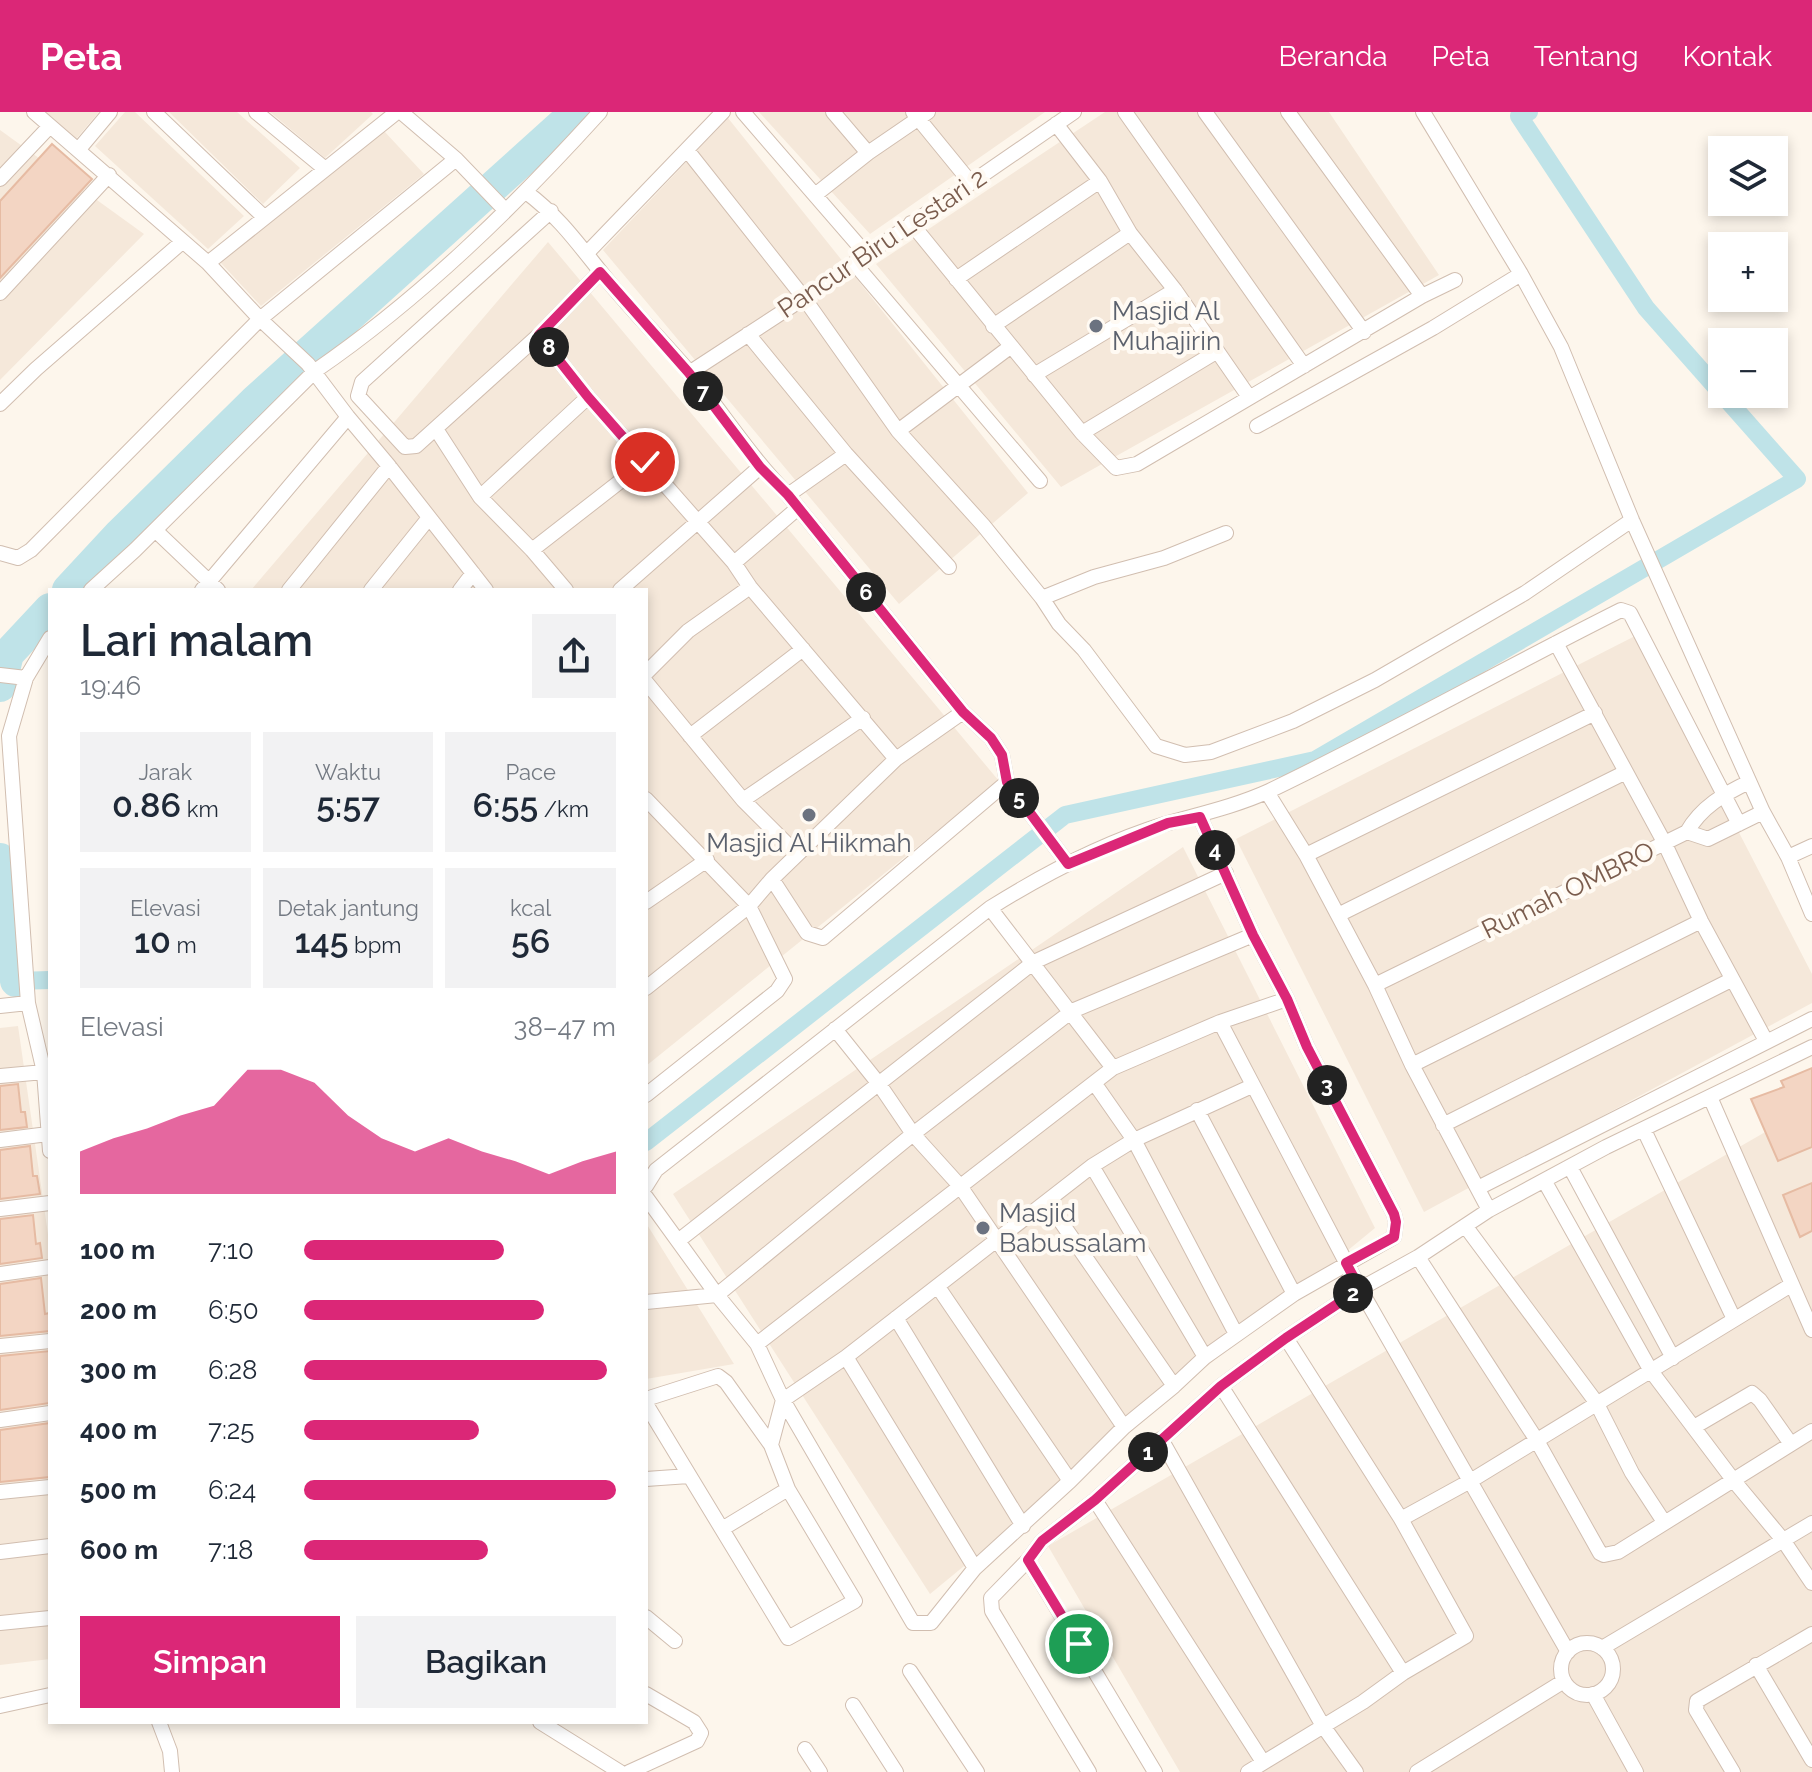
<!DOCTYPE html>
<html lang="id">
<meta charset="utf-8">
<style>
:root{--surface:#fff;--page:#f2f2f3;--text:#1f2937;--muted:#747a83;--accent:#db2777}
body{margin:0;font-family:Raleway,sans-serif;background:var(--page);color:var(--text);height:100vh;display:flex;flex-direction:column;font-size:30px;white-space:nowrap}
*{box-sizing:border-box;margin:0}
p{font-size:26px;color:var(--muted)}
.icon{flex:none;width:44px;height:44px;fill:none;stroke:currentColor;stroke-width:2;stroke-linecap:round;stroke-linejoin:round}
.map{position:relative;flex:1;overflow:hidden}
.drawer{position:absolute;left:48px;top:476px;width:600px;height:1136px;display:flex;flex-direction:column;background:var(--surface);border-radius:0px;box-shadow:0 4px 12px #0003}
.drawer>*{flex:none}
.controls{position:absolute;left:1708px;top:24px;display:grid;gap:16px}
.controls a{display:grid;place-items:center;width:80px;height:80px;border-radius:0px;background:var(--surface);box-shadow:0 4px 12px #0003;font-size:40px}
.pin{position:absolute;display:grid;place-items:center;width:68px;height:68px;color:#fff;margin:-34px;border:4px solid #fff;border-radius:50%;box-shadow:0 2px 8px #0007}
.km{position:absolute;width:40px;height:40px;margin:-20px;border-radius:50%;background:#222;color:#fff;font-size:22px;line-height:40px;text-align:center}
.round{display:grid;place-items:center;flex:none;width:84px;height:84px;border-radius:0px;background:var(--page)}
.overview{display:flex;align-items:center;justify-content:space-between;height:136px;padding:0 32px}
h1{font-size:44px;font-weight:600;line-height:60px}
.metrics{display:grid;grid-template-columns:repeat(3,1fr);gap:12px;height:136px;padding:8px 32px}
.metrics div{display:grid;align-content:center;border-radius:0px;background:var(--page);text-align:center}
.metrics b{font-size:34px;font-weight:600}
.metrics small{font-size:22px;font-weight:400}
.metrics p{font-size:22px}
.chart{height:224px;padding:16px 32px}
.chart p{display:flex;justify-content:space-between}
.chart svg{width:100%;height:144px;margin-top:8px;fill:var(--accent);opacity:.7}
.cta{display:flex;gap:16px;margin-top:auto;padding:16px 32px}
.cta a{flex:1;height:92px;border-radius:0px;background:var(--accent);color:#fff;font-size:32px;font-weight:600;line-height:92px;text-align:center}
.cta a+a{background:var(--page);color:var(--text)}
ul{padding:0 32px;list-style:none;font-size:26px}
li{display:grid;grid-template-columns:128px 96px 1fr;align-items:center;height:60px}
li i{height:20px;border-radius:10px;background:var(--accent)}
header{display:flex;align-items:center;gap:48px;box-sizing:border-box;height:112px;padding:0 40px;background:var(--accent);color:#fff}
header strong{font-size:38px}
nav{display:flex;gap:44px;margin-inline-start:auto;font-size:28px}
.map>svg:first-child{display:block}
</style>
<header>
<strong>Peta</strong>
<nav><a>Beranda</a><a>Peta</a><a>Tentang</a><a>Kontak</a></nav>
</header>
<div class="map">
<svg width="1812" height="1660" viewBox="0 0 1812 1660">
<rect width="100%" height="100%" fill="#fdf6ec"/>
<path fill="#f5e8da" d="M46,0H99L76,27Z
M125,0H135L244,104L208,137L95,34Z
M169,0H237L300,56L263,92Z
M270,0H371L373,2L325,46Z
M759,0H1045L870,122Z
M1105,0H1329L1439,163L1061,375L876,152Z
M728,6L1028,381L899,492L603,138Z
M0,18L144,122L0,268Z
M384,19L424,62L261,194L220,150Z
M548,130L999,669L646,954V478H251Z
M1637,523L1812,862V891L1424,1100L1236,727Z
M1183,735L1375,1116L930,1482L673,1082Z
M18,914L50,1136V1547L0,1553V916Z
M1812,993V1660H1180L1048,1434Z
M646,1111L734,1252L646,1267Z"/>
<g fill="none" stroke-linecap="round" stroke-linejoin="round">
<path stroke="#bfe3e8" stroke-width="18" d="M16,869L50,868
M646,1030L1065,703L1315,648L1797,367L1646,196L1519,4L1529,0"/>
<path stroke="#bfe3e8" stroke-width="32" d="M68,478L119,423L255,289L576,0
M0,574L8,542L50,497
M0,747L16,869"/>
</g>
<path fill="#f3d5c3" stroke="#e6bba3" stroke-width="2" d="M52,32L92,67L0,166V89Z
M1812,956V1035L1778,1049L1751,987L1784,975L1781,969Z
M18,972L21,1000H25L27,1015L0,1018V974Z
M30,1034L33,1064H37L40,1082L0,1087V1038Z
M1812,1071V1119L1800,1125L1783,1083Z
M33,1103L36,1132L40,1131L42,1146L0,1152V1107Z
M41,1166L45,1202L49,1201L50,1219L0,1224V1172Z
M50,1239V1291L0,1298V1244Z
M50,1311V1365L0,1370V1318Z"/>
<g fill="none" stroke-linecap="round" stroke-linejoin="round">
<defs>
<path id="minor" d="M34,0L208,151L260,207L308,252L348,305L389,354L486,478
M154,0L264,105
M256,0L324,56
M401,0L456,47L505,98
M743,0L866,142
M833,0L868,41
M913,0L971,71
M1125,0L1304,254
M1205,0L1364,220
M1288,0L1422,184
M1423,0L1521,162L1561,235L1632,408L1763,700L1788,745L1812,802
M1056,12L1100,69L1130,121L1175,178L1249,285
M79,37L110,0
M687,38L804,186L898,319L983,413L1042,486L1094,465L1164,446L1226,421
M0,67L50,14
M526,80C557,103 576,129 600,159C628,195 660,226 689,260C723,301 751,346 788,383L963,600L991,626L1002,643L1007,670L1068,752
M815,83L868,41L928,0
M551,99L362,270L358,284L405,335L416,334L539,223L600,160
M911,111L1082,321L1116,356L1137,352L1422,184L1455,168
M587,141L723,0
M208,151L397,0
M854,151L1040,369
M956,167L1100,69
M0,181L109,63
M993,214L1130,121
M748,222L846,342L949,455
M539,223L588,285L734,451L750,475L896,647
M689,261L804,186L1074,0
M1034,263L1175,178
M0,292L36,257L182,130
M1257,314L1433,216L1521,162
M436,317L480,385L532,438L566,478
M898,319L1010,235
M1082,321L1216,240
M788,383L846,342
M480,385L588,285
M155,418L218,478
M532,438L645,350
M0,441L18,446L31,438L260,207L456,47
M734,451L798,396
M91,478L135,438L315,259C421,186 514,95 600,0
M202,478L348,305
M289,478L389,354
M371,478L428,407
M460,478L473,461
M620,478L760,355
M1042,486L1059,512L1084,538L1156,634L1185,643L1211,640L1293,609L1375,568L1525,481L1632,408
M50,526L26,566L9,624L28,891L44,960L50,1039
M1556,531L1664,730L1701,809L1766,929
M646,561L688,519L750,475
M0,563L26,566
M646,570L743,688L797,742
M690,624L803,537
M1267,680L1306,743L1375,873L1412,953L1489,1098
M646,687L749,794L785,867L777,879L646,983
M743,688L863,606
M1687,720C1701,695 1724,682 1749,670
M1306,743L1595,601
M1788,745L1812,734
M772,767L807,821L823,826L1007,670
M646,790L707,748
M990,796L1113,956
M1338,803L1626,660
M1375,873L1687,720L1708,727L1763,700
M646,876L749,794L772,767L896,647L963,600
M0,894L28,891
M1220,910L1360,1177L1568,1540
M835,917L879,972L913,1022L960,1074L1124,1315
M1412,953L1701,809
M0,964L44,960
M1095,972L1134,1028L1236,1222
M1710,985L1812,1218
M1197,998L1294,1182
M1443,1013L1731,868
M1644,1018L1734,1207
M0,1028L48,1022
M1092,1054L1205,1245
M1570,1055L1673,1246
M1545,1070L1651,1259L1734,1369L1783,1428L1812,1471
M646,1074L656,1058L990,796C1044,762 1104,731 1165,712C1200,702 1236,694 1269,679C1388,622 1503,557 1621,498L1630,501L1739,712
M1478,1076L1812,907
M646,1085L717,1183L757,1232L783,1288L913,1511H931L975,1456L1070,1369L1124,1315L1174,1274L1205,1245L1294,1182L1394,1125L1396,1110L1394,1102L1307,935L1287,887L1253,823L1200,705
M1048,1091L1174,1274
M0,1097L50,1091
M1466,1115L1596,1290L1632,1361L1664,1410
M678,1129L1034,850L1226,761
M1418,1145L1536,1327L1600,1441L1604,1443L1618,1440L1812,1319
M0,1162L50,1155
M938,1175L1070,1369
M646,1190L717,1183L913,1022L1072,899L1253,823
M896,1206L1023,1414
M757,1232L1113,956L1220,910L1287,887
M0,1234L50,1229
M846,1245L975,1456
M1221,1274L1403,1561
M646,1287L718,1264L726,1270L771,1333L788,1377L855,1489L788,1526L646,1292
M0,1308L50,1301
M1694,1315L1752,1281L1760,1288L1791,1332
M1161,1327L1323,1614L1356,1660
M771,1333L783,1288L846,1245L1092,1054L1134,1028L1252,974
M646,1367L689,1364
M0,1380L50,1375
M1095,1388L1042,1429L1028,1448L1155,1660
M1401,1407L1472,1368L1791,1173
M722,1417L788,1377
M0,1440L50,1434
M1028,1448L991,1486L992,1499L1089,1660
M646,1505L675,1529
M0,1511L50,1506
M1561 1557a26 26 0 1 1 52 0a26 26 0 1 1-52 0Z
M1602,1536L1812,1411
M1756,1553L1812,1648
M910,1559L977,1660
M1593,1582L1636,1660
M853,1593L896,1660
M0,1594L50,1583
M159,1610L170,1639L172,1660
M540,1610L620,1660
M805,1637L820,1660
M1263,1650L1095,1388L1221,1274L1286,1226L1360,1177L1418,1145L1489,1098L1606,1035L1812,935
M629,1660L697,1629L701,1621L694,1610L646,1582
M1248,1660L1363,1590L1403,1561L1466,1524L1401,1407L1286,1226
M1417,1660L1564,1569
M1733,1660L1696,1598L1697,1589L1812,1522"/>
</defs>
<use href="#minor" stroke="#d1beb0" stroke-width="16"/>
<use href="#minor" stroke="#fff" stroke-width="14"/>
</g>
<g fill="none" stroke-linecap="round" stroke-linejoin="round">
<defs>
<path id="route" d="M645,350L588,285L539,223L600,160L689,261L760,355L788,383L963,600L991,626L1002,643L1007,670L1068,752L1168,711L1200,705L1253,823L1287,887L1307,935L1394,1102L1396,1110L1394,1125L1346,1151L1360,1177L1286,1226L1221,1274L1095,1388L1042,1429L1028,1448L1079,1532"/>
</defs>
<use href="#route" stroke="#fff" stroke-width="16"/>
<use href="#route" stroke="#db2777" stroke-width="10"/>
</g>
<g fill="#6b7280" stroke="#fffaf3" stroke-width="3">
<circle cx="1096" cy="214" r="8"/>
<circle cx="809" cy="703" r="8"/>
<circle cx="983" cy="1116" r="8"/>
</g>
<g text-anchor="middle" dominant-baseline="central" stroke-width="8" stroke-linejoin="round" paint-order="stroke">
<g font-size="26" fill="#7a5c4d" stroke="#fffaf3">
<text transform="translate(882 131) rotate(-34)">Pancur Biru Lestari 2</text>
<text transform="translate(1568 778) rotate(-26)">Rumah OMBRO</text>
</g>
<g font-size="26" fill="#5b616d" stroke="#fffaf3" text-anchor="start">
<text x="1112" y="199">Masjid Al<tspan x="1112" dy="30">Muhajirin</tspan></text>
<text x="809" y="731" text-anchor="middle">Masjid Al Hikmah</text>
<text x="999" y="1101">Masjid<tspan x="999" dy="30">Babussalam</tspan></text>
</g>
</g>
</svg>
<div class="controls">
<a><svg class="icon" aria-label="layers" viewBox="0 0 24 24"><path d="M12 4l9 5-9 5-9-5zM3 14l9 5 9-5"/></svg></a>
<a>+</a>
<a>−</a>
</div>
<div class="pin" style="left:1079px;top:1532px;background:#1e9e55"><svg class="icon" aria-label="arrive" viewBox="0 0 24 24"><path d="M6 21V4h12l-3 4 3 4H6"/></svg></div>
<div class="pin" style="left:645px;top:350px;background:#d93025"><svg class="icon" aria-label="check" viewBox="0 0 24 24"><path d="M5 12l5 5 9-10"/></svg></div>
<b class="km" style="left:1148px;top:1340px">1</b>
<b class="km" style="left:1353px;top:1181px">2</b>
<b class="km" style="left:1327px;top:973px">3</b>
<b class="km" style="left:1215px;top:738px">4</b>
<b class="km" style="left:1019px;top:686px">5</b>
<b class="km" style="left:866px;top:480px">6</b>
<b class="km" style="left:703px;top:279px">7</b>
<b class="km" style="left:549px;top:235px">8</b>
<section class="drawer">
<div class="overview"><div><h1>Lari malam</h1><p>19:46</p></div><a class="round"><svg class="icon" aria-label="share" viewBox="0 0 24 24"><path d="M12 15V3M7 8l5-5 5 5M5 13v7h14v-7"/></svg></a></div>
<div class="metrics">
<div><p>Jarak</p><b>0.86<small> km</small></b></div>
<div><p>Waktu</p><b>5:57</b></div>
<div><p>Pace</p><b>6:55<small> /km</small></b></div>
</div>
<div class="metrics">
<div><p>Elevasi</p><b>10<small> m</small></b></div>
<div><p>Detak jantung</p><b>145<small> bpm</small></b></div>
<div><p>kcal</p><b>56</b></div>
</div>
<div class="chart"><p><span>Elevasi</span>38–47 m</p>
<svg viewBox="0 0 160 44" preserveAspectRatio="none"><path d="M0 44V31L10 27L20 24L30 20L40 17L50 6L60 6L70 10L80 20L90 27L100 31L110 27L120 31L130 34L140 38L150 34L160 31V44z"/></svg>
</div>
<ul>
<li><b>100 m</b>7:10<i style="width:64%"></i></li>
<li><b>200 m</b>6:50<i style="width:77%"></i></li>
<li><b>300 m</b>6:28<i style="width:97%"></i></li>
<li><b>400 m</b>7:25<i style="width:56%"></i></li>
<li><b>500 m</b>6:24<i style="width:100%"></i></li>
<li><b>600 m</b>7:18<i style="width:59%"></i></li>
</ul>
<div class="cta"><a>Simpan</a><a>Bagikan</a></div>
</section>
</div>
